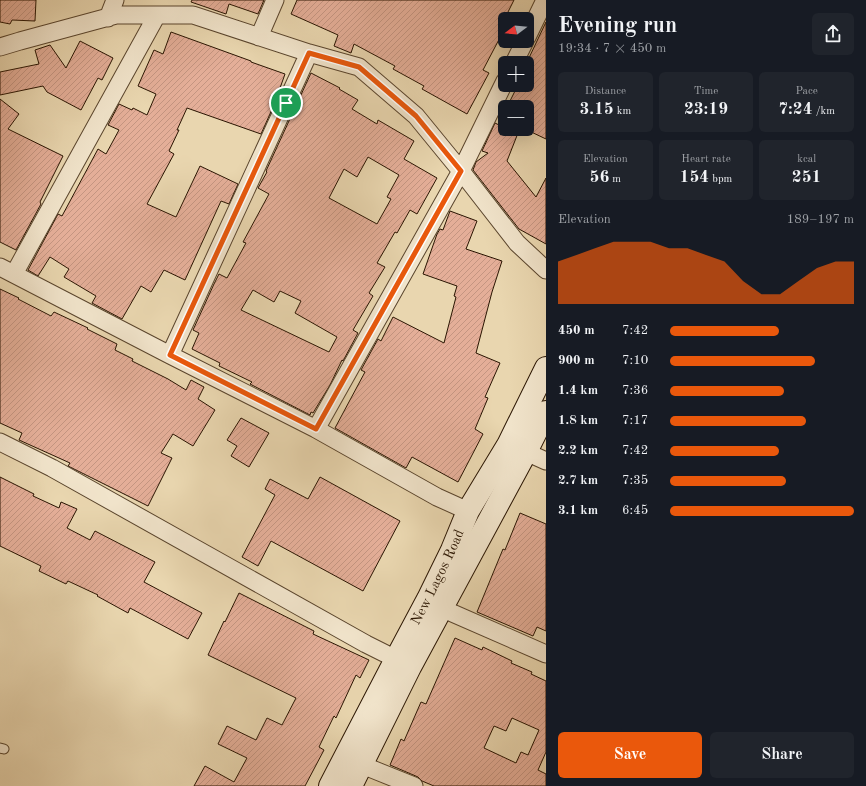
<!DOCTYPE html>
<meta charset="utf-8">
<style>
:root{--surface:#171b24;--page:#20242c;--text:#f1f3f6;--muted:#9ea1a6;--accent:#ea580c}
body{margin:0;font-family:"Old Standard TT",serif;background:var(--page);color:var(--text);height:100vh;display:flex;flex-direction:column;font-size:15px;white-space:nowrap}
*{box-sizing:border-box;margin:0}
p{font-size:13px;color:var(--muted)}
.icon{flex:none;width:22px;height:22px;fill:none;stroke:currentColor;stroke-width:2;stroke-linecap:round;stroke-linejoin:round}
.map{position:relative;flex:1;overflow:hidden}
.drawer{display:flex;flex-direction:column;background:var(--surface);width:320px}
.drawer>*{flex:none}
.needle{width:26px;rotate:254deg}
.tools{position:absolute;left:498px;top:12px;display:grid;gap:8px}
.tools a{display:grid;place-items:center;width:36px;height:36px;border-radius:6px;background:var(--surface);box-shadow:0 4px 16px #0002;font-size:20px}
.pin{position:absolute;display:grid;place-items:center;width:34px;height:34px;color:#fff;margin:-17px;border:2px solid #fff;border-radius:50%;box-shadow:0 1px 4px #0007}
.round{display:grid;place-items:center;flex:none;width:42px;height:42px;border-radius:6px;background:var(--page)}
.overview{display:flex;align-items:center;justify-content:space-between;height:68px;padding:0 12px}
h1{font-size:22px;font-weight:800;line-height:30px}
.stats{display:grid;grid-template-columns:repeat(3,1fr);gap:6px;height:68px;padding:4px 12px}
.stats div{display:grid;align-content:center;border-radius:6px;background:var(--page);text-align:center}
.stats b{font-size:17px;font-weight:800}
.stats small{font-size:11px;font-weight:400}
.stats p{font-size:11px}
.chart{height:112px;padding:8px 12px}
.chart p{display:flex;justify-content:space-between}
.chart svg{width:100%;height:72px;margin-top:4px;fill:var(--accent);opacity:.7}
.button{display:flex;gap:8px;margin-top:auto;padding:8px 12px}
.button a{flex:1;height:46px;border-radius:6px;background:var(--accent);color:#fff;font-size:16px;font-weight:800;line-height:46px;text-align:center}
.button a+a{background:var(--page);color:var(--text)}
ul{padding:0 12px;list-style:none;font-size:13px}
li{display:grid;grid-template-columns:64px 48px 1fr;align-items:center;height:30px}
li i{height:10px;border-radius:5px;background:var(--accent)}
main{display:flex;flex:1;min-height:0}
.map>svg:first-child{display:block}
</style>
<main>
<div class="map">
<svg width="546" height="786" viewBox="0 0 546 786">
<defs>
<pattern id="building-hatch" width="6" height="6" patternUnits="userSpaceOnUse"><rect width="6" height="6" fill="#e4ae98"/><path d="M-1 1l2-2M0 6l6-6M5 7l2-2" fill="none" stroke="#c49581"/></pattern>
</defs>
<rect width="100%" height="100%" fill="#e9d6af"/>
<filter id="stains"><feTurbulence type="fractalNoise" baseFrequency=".005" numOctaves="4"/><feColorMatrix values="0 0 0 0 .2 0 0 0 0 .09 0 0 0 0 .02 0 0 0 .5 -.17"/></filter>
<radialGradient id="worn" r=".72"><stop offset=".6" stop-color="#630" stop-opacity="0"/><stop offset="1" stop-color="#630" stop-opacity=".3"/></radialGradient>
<path fill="url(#building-hatch)" stroke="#2a1502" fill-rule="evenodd" d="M0,0H36L35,21L12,20L10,24L0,22Z
M192,0H264L258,14L229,4L226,14L191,2Z
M297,0H514L505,18V28L483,70L489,73L467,114L422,89L424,86L393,69L395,66L354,44L351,53L334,46L338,35L291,14Z
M546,22V139L527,130V107H507L518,85H527V70L531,61L528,60Z
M171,32L251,61V62L285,74L274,105L261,134L187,108L177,130H179L169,151L174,154L147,204L176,217L200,166L238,184L229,204L221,201L185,280L164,270L151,292L141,286L122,319L92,303L96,296L64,277L69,269L50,257L38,276L28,270L58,214L62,216L98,149L106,154L119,130L108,125L119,104L132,110L133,108L147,115L156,94L138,86L154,50L163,54Z
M80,41L113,58L102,80L98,78L81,110L47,92L43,86L0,95V72L39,64L35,50L50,45L66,68Z
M311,73L340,88L339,89L358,100L352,109L377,124L378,120L414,141L404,159L437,178L417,214L410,210L397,233L395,232L377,263L385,267L369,293L373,296L353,330L358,333L343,361L342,360L330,385L313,413L311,412L310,415L250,384L252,382L219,366L220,363L192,349L199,333L193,330L214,284L219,274L227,278L246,243L243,242L269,194L258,188L267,172L266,171ZM368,157L399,175L387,197L391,199L377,224L329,198L344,169L357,177ZM253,290L274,302L280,291L301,301L295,313L337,337L329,352L241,310Z
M0,99L19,114L8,129L63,156L40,202L41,204L16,250L0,242Z
M495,123L505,128V129H508L518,133L507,161L536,197L546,178V244L519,229L473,170L476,162L488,153L482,151Z
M450,211L477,221L466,249L502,261L492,292L476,353L500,363L485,397L488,398L475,429L483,434L458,482L412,457L406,468L335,428L365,372L361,370L378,339L381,341L393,317L444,343L456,297L454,296L457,286L423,274L437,234L440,229L443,230Z
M0,289L19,298L18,299L51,316L54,312L88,328L87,329L117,344L115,350L133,359L132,361L168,379L186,390L191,380L204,387L198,399L215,410L193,446L173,434L161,453L172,458L148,506L68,466L70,463L19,440L22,433L0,423Z
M241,418L269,433L249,467L231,456L237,446L227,440Z
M0,477L34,494L33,496L59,508L61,502L77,509L67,528L90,540L95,531L155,562L144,582L202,613L188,639L130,608L128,613L97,596L98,595L68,581L66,584L39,571L41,566L0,546Z
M320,477L400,521L363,591L271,541L258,566L242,557L275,495L265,489L270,479L308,499Z
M520,513L546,524V631L537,627L533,636L477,612L503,549L505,550Z
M239,593L314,631L313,634L369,660L360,678L356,675L336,718L334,716L319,747L324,750L305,786H194L205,766L234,782L247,758L218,744L227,726L256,740L267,718L282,725L296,698L208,655L224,621L225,622Z
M455,638L482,650L483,647L512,661L511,663L532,672L531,674L546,681V752L538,770L546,774V786H434L422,781L418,777L390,765L401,739L404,741L421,702L426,704ZM512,718L539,730L528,755L521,752L516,763L484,748L494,726L506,731Z"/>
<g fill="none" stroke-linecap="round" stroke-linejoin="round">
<defs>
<path id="service" d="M0,748L4,749"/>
<path id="minor" d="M108,18L115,0
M259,37L275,0
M527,37L545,0
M0,47L20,41L116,15H193L309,53L359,67L416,116L461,171L517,243L546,270
M514,63L525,41
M0,267L170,355L316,429L437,497L468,511
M14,274L157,15
M170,355L309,53
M316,429L461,171L505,81
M0,442L52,468L366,644L396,659
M526,452L546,461
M442,607L450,612L546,654
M362,765L414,786"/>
<g id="secondary">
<path id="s1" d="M330,786L396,659L428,599L452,550L468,511L508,445L546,368"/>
<path d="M351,786L410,667L526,452L546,412"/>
</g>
</defs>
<use href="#service" stroke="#5a452d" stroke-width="11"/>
<use href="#minor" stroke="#5a452d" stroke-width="19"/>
<use href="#secondary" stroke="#2a1502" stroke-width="24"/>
<use href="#service" stroke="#f1e4cb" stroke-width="9"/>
<use href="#minor" stroke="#f1e4cb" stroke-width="17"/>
<use href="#secondary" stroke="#f1e4cb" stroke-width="22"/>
</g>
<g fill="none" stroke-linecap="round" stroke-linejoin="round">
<defs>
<path id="route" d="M309,53L359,67L416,116L461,171L316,429L170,355Z"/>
</defs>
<use href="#route" stroke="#fff" stroke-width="8"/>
<use href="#route" stroke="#ea580c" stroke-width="5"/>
</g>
<g text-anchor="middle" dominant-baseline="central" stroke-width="4" stroke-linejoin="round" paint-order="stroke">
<g font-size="14" fill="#2a1502" stroke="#f1e4cb">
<text stroke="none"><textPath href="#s1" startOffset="235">New Lagos Road</textPath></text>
</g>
</g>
<rect width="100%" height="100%" filter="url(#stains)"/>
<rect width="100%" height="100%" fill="url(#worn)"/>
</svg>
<div class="tools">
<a><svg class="needle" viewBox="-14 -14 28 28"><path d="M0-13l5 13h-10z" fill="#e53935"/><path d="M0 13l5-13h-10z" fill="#9ea1a6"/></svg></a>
<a>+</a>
<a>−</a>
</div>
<div class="pin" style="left:286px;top:103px;background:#1e9e55"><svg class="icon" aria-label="arrive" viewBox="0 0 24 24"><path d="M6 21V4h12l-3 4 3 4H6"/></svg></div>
</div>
<section class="drawer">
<div class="overview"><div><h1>Evening run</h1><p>19:34 · 7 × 450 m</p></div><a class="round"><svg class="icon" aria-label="share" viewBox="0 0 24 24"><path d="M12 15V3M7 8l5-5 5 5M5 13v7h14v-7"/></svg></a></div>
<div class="stats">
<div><p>Distance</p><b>3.15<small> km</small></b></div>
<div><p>Time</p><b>23:19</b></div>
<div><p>Pace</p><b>7:24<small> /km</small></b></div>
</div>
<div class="stats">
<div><p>Elevation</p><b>56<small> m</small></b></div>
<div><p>Heart rate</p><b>154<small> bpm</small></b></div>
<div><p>kcal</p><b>251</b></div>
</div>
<div class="chart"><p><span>Elevation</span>189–197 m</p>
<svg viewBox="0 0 160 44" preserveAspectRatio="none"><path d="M0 44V18L10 14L20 10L30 6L40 6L50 6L60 10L70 10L80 14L90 18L100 30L110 38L120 38L130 30L140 22L150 18L160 18V44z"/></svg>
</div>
<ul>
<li><b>450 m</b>7:42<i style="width:59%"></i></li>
<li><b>900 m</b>7:10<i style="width:79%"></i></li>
<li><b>1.4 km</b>7:36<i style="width:62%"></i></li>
<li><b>1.8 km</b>7:17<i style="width:74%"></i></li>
<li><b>2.2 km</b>7:42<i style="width:59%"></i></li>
<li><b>2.7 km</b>7:35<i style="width:63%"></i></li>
<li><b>3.1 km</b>6:45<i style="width:100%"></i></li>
</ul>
<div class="button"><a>Save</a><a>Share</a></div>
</section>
</main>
